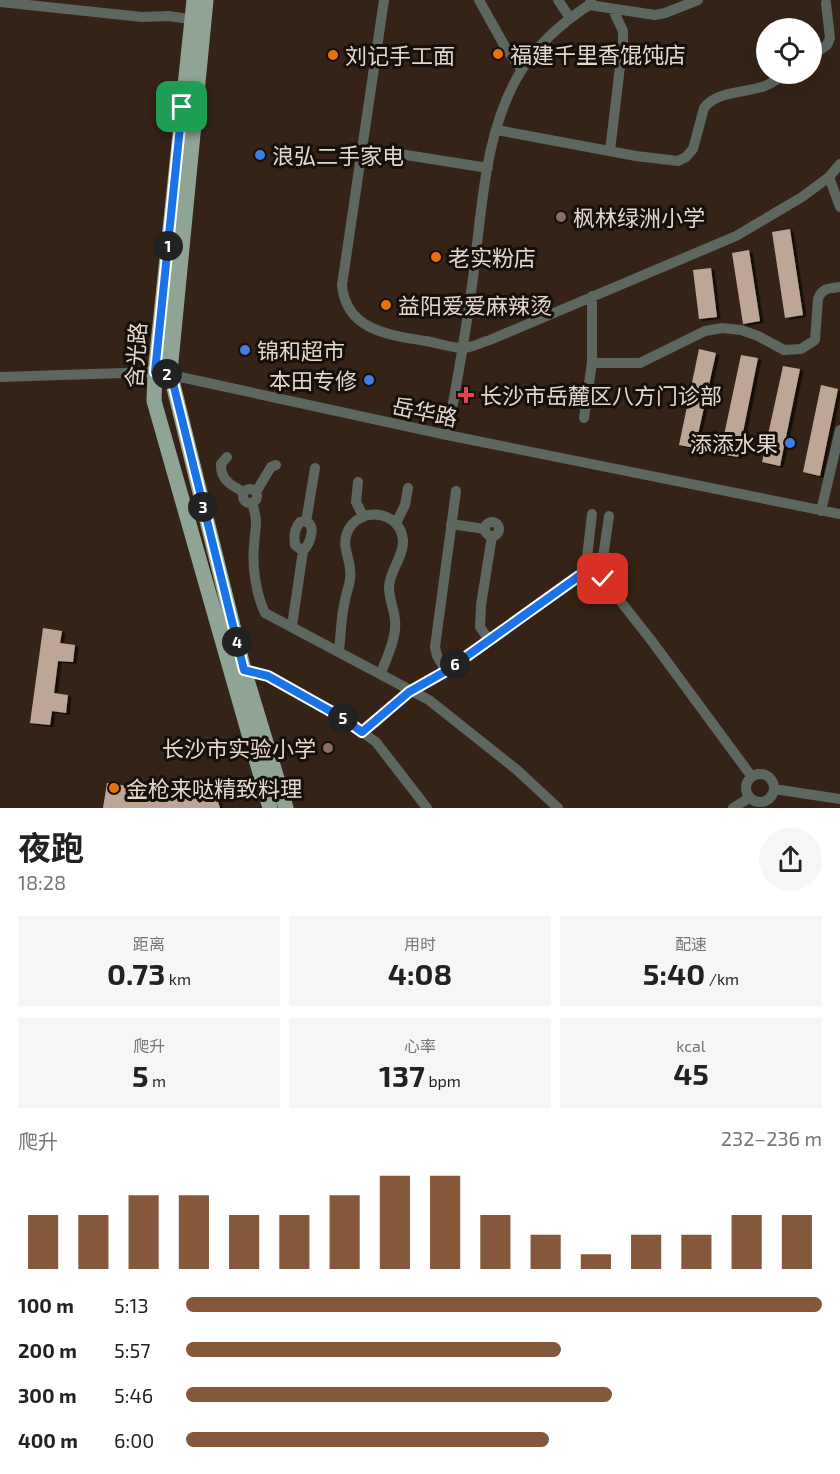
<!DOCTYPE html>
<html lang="zh">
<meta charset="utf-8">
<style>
:root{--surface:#fff;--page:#f6f6f6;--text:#222;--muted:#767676;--accent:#85583b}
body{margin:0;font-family:"Exo 2","Noto Sans SC",sans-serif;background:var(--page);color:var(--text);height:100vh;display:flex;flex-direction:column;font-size:22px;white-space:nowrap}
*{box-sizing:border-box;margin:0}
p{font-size:20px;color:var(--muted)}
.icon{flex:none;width:33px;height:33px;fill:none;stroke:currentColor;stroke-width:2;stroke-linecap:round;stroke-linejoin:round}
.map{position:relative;height:808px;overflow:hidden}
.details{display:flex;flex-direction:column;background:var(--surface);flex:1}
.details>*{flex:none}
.fabs{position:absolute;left:756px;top:18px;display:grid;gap:12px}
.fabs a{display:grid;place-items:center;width:66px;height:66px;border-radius:50%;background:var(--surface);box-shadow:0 6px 24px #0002;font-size:30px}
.pin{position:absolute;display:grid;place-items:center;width:51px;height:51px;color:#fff;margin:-26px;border-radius:12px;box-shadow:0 3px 9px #0006}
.km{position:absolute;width:30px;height:30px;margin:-15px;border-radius:50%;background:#222;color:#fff;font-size:16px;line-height:30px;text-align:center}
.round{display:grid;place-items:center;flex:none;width:63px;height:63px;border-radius:32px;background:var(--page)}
.head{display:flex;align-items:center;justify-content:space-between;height:102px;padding:0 18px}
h1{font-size:33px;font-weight:700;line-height:45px}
.figures{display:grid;grid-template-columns:repeat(3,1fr);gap:9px;height:102px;padding:6px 18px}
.figures div{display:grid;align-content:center;border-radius:0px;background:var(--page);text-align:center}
.figures b{font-size:30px;font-weight:700}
.figures small{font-size:16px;font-weight:400}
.figures p{font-size:16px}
.chart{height:168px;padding:12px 18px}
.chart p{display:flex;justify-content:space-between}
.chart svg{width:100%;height:108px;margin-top:6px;stroke:var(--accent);stroke-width:6}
ul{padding:0 18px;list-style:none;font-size:20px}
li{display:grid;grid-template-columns:96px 72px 1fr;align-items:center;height:45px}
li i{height:15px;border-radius:8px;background:var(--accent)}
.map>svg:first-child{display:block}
</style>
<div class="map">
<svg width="840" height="808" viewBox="0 0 840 808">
<defs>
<filter id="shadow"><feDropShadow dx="3.5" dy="2" stdDeviation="0" flood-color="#0009"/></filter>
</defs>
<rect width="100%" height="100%" fill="#352317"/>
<path fill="#bea697" filter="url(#shadow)" d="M790,229L803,315L785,318L772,232Z
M749,250L760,321L743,324L732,253Z
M711,268L717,317L699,319L693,270Z
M699,349L716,353L695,448L679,445Z
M741,355L758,358L738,457L720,454Z
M783,366L800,369L780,466L762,462Z
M821,385L838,389L820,476L803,472Z
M43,628L62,631L60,643L75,645L73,662L58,661L54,693L68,695L66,713L52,711L50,725L30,723Z
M107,783L188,794L214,788L220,808H103Z"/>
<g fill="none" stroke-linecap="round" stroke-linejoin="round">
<path stroke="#5d665f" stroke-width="10" d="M384,0L342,285C346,331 390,335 426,341C438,343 451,348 463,348C471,348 482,342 490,340L736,236L802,197L829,177L840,164
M479,0L508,52L522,70
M558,0L570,18
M0,2L142,17L168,16L198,20
M589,5L655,15L665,13L698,0
M812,56L827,45L830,38L826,3
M497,130L636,156L678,161L686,157L693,149L704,108C716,91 746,93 765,86C772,83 779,78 785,74
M362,148L488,168
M610,151L623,41V31L613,10
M829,177L840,207
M592,363H640L705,331L722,328L741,330L758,336L784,350L801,349L815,340L818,299C822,288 829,288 840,287
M0,377L155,372L171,375L447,435L840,514
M584,418L592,363V296
M447,435C457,383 466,331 473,278C482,210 484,131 521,71C538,44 563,22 589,5L591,0
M227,457L221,464C220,480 232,486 244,492
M358,482L356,502L363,516
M243 496a7 7 0 1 1 14 0a7 7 0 1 1-14 0Z
M256,492L271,467L276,465
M252,503C259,524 255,526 254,546C252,567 256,594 265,613L429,700L517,770L558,808
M821,511L840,430
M306,522L315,468
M485 529a7 7 0 1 1 14 0a7 7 0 1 1-14 0Z
M396,523L405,505L408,488
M451,524L485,529
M585,575L592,514
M600,578L609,516
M292,626L303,551C312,543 318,518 300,522C294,530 294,536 295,545L303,551
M489,640L480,627L481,605L492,536
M339,650C341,634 341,616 345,600C347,589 352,581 350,569C349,556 342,546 347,533C357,506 400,509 403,540C404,557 389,571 389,588C389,598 394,609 395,620C397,637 387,657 381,673
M244,670L268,676L341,717L376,742L427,808
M446,671L437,656L435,647L456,491
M362,732L376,722L409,692L446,671L579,576L591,574L603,579L651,640L752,777
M746 788a14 14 0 1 1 28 0a14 14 0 1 1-28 0Z
M774,789L840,799
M733,808L749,798"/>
<path stroke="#90a495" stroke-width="15" d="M194,0L155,372L154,401L270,808
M206,0L170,372L244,670L286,808"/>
</g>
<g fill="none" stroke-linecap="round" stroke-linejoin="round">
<defs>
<path id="route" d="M182,107L155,372L171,375L244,670L268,676L341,717L362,732L409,692L446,671L579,576L591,574L603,579"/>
</defs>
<use href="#route" stroke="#fff" stroke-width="12"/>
<use href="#route" stroke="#1a73e8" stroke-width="8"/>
</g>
<g fill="#e8710a" stroke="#170f09" stroke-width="2">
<circle cx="498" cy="54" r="6"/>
<circle cx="333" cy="55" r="6"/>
<circle cx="436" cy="257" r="6"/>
<circle cx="386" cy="305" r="6"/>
<circle cx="114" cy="788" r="6"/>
</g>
<g fill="#3f7fe0" stroke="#170f09" stroke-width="2">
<circle cx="260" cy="155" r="6"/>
<circle cx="245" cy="350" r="6"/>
<circle cx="369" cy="380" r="6"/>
<circle cx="790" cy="443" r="6"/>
</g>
<g fill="#8d6e63" stroke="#170f09" stroke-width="2">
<circle cx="561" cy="217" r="6"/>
<circle cx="328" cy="748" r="6"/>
</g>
<path fill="#e0444e" stroke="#170f09" stroke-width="2" d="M463 386h6v6h6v6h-6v6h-6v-6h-6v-6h6z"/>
<g text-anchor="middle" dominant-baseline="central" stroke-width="6" stroke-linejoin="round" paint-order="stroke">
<g font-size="22" fill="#e3d7ce" stroke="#170f09" text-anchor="start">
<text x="510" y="54">福建千里香馄饨店</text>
<text x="345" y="55">刘记手工面</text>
<text x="272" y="155">浪弘二手家电</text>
<text x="573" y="217">枫林绿洲小学</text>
<text x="448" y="257">老实粉店</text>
<text x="398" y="305">益阳爱爱麻辣烫</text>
<text x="257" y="350">锦和超市</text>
<text x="357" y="380" text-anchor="end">本田专修</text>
<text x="480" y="395">长沙市岳麓区八方门诊部</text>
<text x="778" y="443" text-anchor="end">添添水果</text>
<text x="316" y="748" text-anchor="end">长沙市实验小学</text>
<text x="126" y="788">金枪来哒精致料理</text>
</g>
<g font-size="22" fill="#e3d7ce" stroke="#170f09">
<text transform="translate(135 355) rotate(-86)">含光路</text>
<text transform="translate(425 411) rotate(12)">岳华路</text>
</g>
</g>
</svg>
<div class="fabs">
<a><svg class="icon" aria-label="locate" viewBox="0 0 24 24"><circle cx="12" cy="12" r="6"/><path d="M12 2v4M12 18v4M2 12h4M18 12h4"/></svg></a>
</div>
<div class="pin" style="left:182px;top:107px;background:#1e9e55"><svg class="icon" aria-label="arrive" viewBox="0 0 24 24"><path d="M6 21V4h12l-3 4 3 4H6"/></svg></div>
<div class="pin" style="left:603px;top:579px;background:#d93025"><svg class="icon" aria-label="check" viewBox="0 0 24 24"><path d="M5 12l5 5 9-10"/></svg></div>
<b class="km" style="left:168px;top:246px">1</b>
<b class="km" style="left:167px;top:374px">2</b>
<b class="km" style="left:203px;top:507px">3</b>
<b class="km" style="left:237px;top:642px">4</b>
<b class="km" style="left:343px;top:718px">5</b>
<b class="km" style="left:455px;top:664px">6</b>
</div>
<section class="details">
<div class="head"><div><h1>夜跑</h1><p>18:28</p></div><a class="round"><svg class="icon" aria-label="share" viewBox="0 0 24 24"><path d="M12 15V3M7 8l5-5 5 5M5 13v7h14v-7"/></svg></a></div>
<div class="figures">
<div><p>距离</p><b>0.73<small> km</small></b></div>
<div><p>用时</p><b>4:08</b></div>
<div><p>配速</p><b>5:40<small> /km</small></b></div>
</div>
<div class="figures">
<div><p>爬升</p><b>5<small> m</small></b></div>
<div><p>心率</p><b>137<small> bpm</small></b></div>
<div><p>kcal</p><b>45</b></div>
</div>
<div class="chart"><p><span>爬升</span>232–236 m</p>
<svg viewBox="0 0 160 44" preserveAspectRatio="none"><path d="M5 44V22M15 44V22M25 44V14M35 44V14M45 44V22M55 44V22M65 44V14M75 44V6M85 44V6M95 44V22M105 44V30M115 44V38M125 44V30M135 44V30M145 44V22M155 44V22"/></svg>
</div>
<ul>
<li><b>100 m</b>5:13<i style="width:100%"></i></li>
<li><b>200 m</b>5:57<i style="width:59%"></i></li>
<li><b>300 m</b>5:46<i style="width:67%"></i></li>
<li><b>400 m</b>6:00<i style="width:57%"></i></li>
</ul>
</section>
